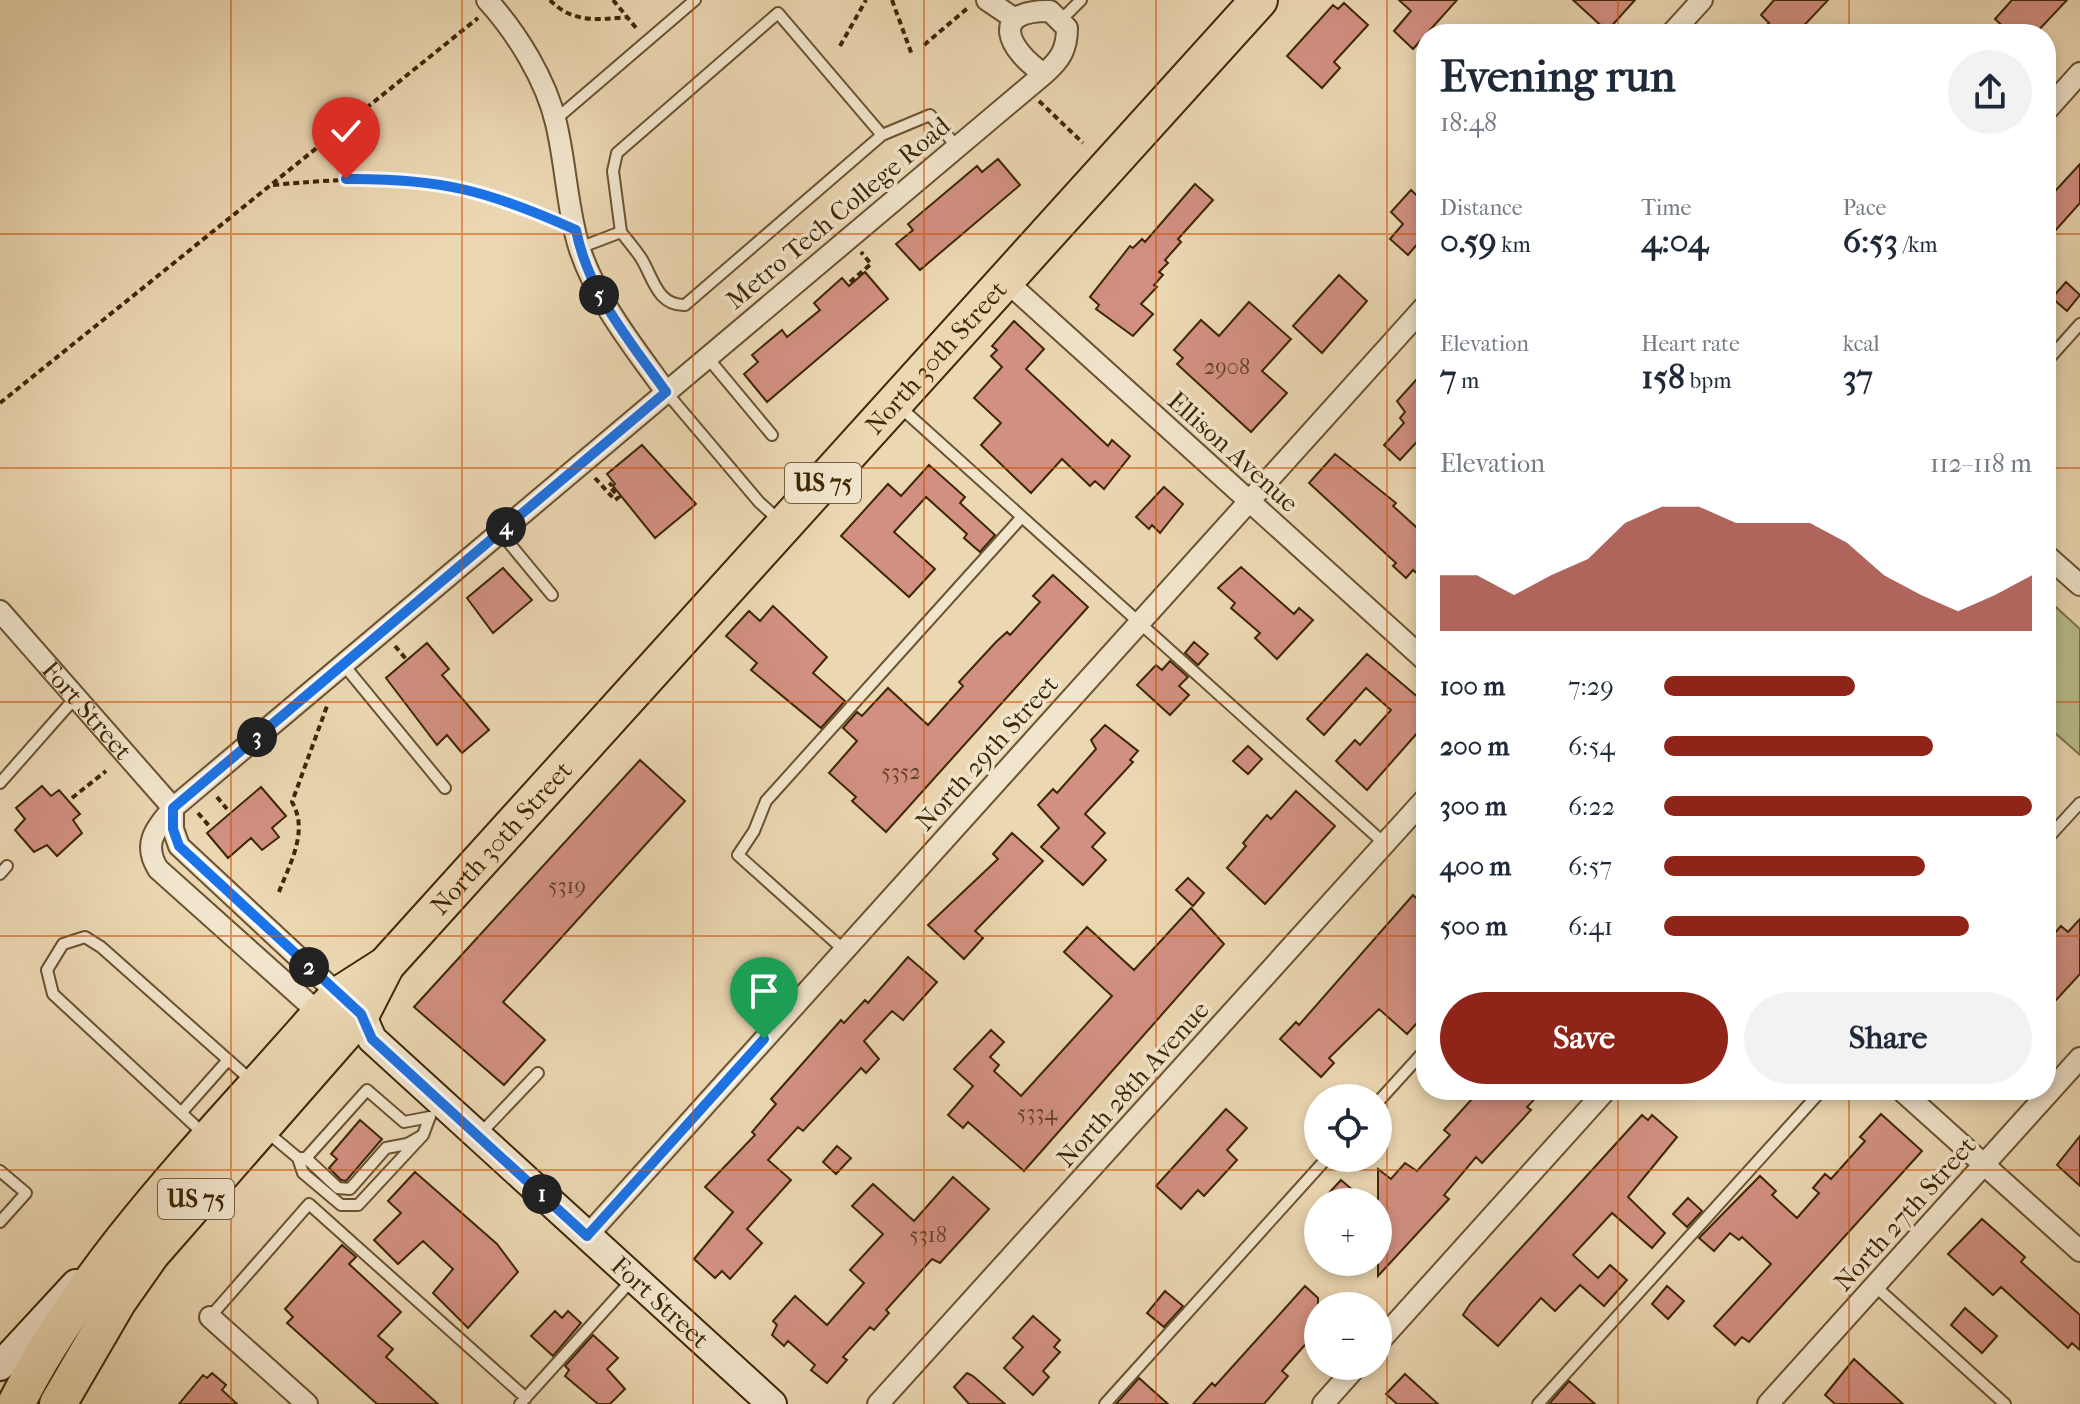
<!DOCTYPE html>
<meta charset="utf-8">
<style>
:root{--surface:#fff;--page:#f2f2f3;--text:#1f2937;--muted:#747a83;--accent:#8f2418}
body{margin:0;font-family:"IM FELL French Canon",serif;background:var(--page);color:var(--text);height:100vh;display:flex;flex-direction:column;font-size:30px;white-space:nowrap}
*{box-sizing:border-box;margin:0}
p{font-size:26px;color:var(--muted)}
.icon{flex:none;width:44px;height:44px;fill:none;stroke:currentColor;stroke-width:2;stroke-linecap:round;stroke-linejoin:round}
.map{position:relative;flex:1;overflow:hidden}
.panel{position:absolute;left:1416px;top:24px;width:640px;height:1076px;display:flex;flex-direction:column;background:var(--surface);border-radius:32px;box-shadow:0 4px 12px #0003}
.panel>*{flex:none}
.fabs{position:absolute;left:1304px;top:1084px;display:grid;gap:16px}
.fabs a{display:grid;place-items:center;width:88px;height:88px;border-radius:50%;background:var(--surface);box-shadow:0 4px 12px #0003;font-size:40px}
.pin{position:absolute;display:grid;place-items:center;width:68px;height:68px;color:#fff;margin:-82px -34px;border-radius:50% 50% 50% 0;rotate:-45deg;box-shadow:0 0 8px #0007}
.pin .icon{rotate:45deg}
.km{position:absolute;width:40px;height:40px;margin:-20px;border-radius:50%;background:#222;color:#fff;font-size:22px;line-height:40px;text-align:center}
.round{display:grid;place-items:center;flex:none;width:84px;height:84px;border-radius:42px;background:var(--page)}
.summary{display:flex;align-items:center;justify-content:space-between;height:136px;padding:0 24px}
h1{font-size:44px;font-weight:700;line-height:60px}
.metrics{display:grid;grid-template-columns:repeat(3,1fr);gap:12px;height:136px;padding:8px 24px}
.metrics div{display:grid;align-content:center}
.metrics b{font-size:34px;font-weight:700}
.metrics small{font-size:22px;font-weight:400}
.metrics p{font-size:22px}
.chart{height:224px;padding:16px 24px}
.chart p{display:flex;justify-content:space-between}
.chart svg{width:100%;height:144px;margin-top:8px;fill:var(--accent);opacity:.7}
.button{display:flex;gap:16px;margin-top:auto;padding:16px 24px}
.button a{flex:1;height:92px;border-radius:48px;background:var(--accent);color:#fff;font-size:32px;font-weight:700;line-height:92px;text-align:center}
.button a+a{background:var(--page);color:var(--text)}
ul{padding:0 24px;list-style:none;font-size:26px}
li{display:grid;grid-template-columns:128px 96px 1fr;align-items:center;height:60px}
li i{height:20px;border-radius:10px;background:var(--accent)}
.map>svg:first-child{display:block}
</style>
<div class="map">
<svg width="2080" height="1404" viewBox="0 0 2080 1404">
<rect width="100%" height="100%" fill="#ebd7b2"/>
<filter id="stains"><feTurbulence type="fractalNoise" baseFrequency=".0025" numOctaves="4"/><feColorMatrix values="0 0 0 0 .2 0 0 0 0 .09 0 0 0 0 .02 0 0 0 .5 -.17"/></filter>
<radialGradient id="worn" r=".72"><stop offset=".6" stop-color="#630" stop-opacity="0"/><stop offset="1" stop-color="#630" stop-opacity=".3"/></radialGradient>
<path fill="#b8be8c" stroke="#7b7248" stroke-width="2" d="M2046,598L2080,629V755L2046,725Z"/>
<path fill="#d29082" stroke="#3e2704" stroke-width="2" d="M1399,0H1457L1413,49L1394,31L1411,11Z
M1573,0H1635L1607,31Z
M1774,0H1828L1796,34H1758L1769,23L1761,15Z
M2012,0H2067L2035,34H2011L1995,19Z
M1344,3L1368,25L1334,62L1340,68L1322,88L1287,56L1333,5L1338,9Z
M998,159L1020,185L920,270L896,244L913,230L908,224L977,166L982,172Z
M2080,164V203L2046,241V201Z
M1195,184L1213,200L1178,239L1181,242L1165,260L1168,263L1159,272L1163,275L1154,285L1157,287L1141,304L1153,314L1133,336L1096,309L1099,305L1090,297L1130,246L1133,248L1142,239L1145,242Z
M1411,190L1426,204V234L1408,255L1390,239L1403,224L1391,212Z
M865,272L888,299L767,402L744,374L758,362L752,355L782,330L787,337L820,310L814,303L842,278L849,286Z
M1339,275L1367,301L1322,353L1293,326Z
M2066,282L2080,295L2067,311L2052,298Z
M1249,302L1291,339L1262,371L1287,393L1251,432L1177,364L1183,358L1174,350L1201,320L1219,336Z
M1014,321L1044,349L1026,369L1108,446L1112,440L1130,456L1104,489L1095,481L1090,486L1062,459L1031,493L981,445L1001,423L974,398L1002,367L991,356L997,350L992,346Z
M1417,379L1426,387V432L1400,460L1384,445L1404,423L1400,418L1405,412L1397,401Z
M642,445L696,504L655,538L613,486L615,484L607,474Z
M1335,454L1396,503L1393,506L1426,536V581L1413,570L1406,578L1393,566L1396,563L1309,483Z
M929,465L965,497L960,503L995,535L980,552L964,538L967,534L926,497L894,532L935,569L909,597L841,536L888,484L901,496Z
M1164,487L1183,504L1160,533L1152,525L1149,529L1136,517Z
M1241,567L1294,614L1299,608L1313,620L1277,659L1255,638L1260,633L1231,608L1235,603L1218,588Z
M503,568L532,600L493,633L467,598Z
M1053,575L1088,607L886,832L852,801L856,797L829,773L857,741L843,728L857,712L862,716L888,688L928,725L963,686L959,682L996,642L1007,632L1010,635L1040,602L1033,596Z
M773,606L827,657L813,673L845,701L821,728L751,670L757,663L726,636L749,611L760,621Z
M1194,642L1208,654L1198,665L1185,653Z
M427,643L449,669L442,675L489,730L462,753L447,735L437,745L386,678Z
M1367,654L1426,704V723L1367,790L1336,761L1355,740L1360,745L1391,710L1366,688L1324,735L1307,719Z
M1170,661L1188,677L1179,686L1189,695L1170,715L1137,685L1156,665L1162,670Z
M1105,725L1138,751L1130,760L1133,762L1085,814L1105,833L1092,847L1106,860L1083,885L1041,847L1059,828L1038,805L1053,789L1057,793L1096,749L1091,740Z
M1248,746L1262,759L1248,774L1233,761Z
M640,760L685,801L503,1002L545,1040L504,1085L414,1007Z
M42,786L51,796L59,790L80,814L73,820L82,833L57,856L47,845L34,852L15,830L25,819L16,808Z
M261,787L286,816L272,828L279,837L262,850L251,838L228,858L207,833Z
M1296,791L1335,826L1265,904L1227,868L1246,846L1243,843L1267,815L1271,819Z
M1012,833L1043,861L975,931L983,938L964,959L928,925L998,859L993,854Z
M1188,878L1204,893L1193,906L1176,890Z
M1413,895L1426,907V1013L1407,1034L1379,1009L1329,1058L1334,1063L1321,1077L1280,1039L1296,1022L1299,1025Z
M1191,908L1224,944L1024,1171L968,1122L963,1128L948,1115L973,1086L954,1069L991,1030L1004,1042L990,1057L999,1065L994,1071L1021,1096L1112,996L1064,952L1087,927L1134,970Z
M2080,919V974L2046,1011V943L2061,926L2068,932Z
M908,957L937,982L903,1020L892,1011L864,1041L879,1059L866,1073L861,1068L803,1131L798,1127L768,1160L791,1180L747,1229L762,1243L730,1279L722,1271L715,1278L694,1259L733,1212L705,1187L755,1135L752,1132L776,1104L771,1099L841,1020L844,1023L865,1000L868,1003Z
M1480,1090H1543L1527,1107L1531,1110L1482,1163L1476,1157L1444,1195L1449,1199L1378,1276V1169L1391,1179L1405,1163L1417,1171L1450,1135L1444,1130Z
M1226,1109L1247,1128L1227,1150L1237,1160L1204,1196L1198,1190L1181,1209L1156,1186Z
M1881,1114L1922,1151L1749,1342L1742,1337L1735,1345L1714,1326L1771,1264L1742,1237L1739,1240L1730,1233L1714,1251L1699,1238L1760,1176L1776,1191L1772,1195L1797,1218L1819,1193L1813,1188L1825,1174L1831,1179L1865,1141L1860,1137Z
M1642,1115L1648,1120L1652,1115L1677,1137L1628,1197L1665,1233L1652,1248L1612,1213L1573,1255L1598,1278L1610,1265L1627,1280L1604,1306L1580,1285L1555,1311L1541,1298L1498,1346L1463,1315L1470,1304Z
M360,1120L382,1139L346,1181L341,1180L329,1168L337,1159L331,1154Z
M2080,1136V1186L2057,1165Z
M837,1146L851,1158L836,1174L823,1162Z
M415,1172L497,1244L518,1272L468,1328L433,1293L453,1269L423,1241L398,1264L374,1240L401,1213L388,1201Z
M953,1177L989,1209L940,1263L932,1259L886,1310L889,1313L874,1330L870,1327L843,1357L847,1360L827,1383L811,1370L815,1365L788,1341L784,1346L772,1335L777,1325L773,1321L795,1296L827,1325L864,1283L850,1270L883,1234L852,1206L873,1184L914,1221Z
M1341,1180L1355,1192L1346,1202H1339L1329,1193Z
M1688,1198L1702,1211L1687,1227L1673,1214Z
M1982,1219L2025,1257L2021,1262L2080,1315V1350L2072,1343L2068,1348L2001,1287L1993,1295L1948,1254Z
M342,1245L356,1257L349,1264L401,1312L378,1336L393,1349L386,1357L438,1404H377L287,1323L293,1317L285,1309Z
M1305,1286L1318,1298V1330L1282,1371L1288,1376L1264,1404H1193L1212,1383L1215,1386Z
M1667,1286L1684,1301L1668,1319L1652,1304Z
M1165,1291L1183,1306L1164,1327L1147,1313Z
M1965,1308L1997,1336L1982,1353L1951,1325Z
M555,1311L562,1318L568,1311L581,1323L553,1356L531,1336Z
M1033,1316L1060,1340L1054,1347L1060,1352L1043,1371L1049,1377L1033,1395L1004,1368L1023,1347L1013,1338Z
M593,1335L618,1358L607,1369L625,1389L610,1404H598L565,1376L569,1370L565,1366Z
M1854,1359L1903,1404H1835L1825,1395Z
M212,1373L226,1385L222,1390L237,1404H179L203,1375L207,1378Z
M967,1373L973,1376L1005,1404H969L954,1387Z
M1405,1374L1438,1404H1397L1386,1394Z
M1139,1378L1168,1404H1116Z
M1569,1381L1595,1404H1549Z"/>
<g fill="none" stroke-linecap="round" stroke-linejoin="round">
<defs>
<path id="lane" d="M1060,21L1081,0
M555,120L695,0
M621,232L613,171L617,153L778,13L882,135
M579,248L621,232C628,241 635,249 641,258C653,277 657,306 685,305L882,135L930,115L957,147
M707,357L772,435
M2046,362L2080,324
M666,392L759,502L781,522
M900,407L1385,844
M500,532L552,595
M343,664L445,788
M0,783L75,698
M2046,840L2080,803
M0,874L7,866
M844,950L738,855L754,831L766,801L1021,518
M1378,1102L1426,1049
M181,1113L228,1060
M267,1132L298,1158H306L338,1188L350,1189L386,1148L407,1144L423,1135
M205,1135L53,994L47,970L63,944L85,937L101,947L253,1082
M479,1135L538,1073
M298,1158L303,1173L341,1205H358L423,1135L429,1119
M306,1158L367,1090L404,1122L430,1117
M0,1171L26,1193L0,1222
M1875,1286L2005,1404
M210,1317L309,1204L526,1398
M520,1404L632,1280
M1105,1404L1327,1158
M1538,1404L1822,1090"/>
<g id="street">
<path d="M487,0C517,33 546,80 556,123C566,164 567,210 580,250C598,303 634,347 666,392"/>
<path d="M987,0L1015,19"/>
<path d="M1671,34L1702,0"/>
<path d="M2046,111L2080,73"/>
<path d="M1006,281L1426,661"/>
<path d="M2046,555L2080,585"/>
<path id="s1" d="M0,611L173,808V829L179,846L339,995"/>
<path d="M320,1014L158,869C142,843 156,829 173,808L1044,74C1060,60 1067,50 1067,28L1050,11C988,10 1008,50 1044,74"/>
<path d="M1901,1090L2080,1251"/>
<path d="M587,1236L1426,305"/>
<path d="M210,1317L307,1404"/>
<path d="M1378,1343L1606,1090"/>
<path d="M878,1404L1426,798"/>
<path d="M1323,1404L1357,1366"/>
<path d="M1768,1404L2080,1058"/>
</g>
<g id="secondary">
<path id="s2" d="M347,1002L361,1014L372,1039L772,1404"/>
<path d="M0,1366L76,1284"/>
</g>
<g id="highway">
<path d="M16,1404C91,1256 212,1138 320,1014L339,995L386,965"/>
<path id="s3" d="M58,1404L118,1301L151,1254L361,1014L386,965L1259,0"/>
</g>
</defs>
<use href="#lane" stroke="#695330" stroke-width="14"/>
<use href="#street" stroke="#695330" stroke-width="24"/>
<use href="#secondary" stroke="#3e2704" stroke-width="32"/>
<use href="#highway" stroke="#3e2704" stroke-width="40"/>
<path stroke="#3e2704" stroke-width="4" stroke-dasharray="6 4" stroke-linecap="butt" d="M550,0C572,23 597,20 627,17
M613,0L637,29
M892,0L912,55
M924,45L969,7
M840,46L866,0
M1039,101L1083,143
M273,185C379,175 454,175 553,220
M850,282L871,264L861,252
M0,403L478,18
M595,478L615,500L619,497L609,486L612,483
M395,646L406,659
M217,797L227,809
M72,798L106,771
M198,813L210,827
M279,892C290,863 309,831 292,802L327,706"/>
<use href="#lane" stroke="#f2e5cd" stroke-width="10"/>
<use href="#street" stroke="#f2e5cd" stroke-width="20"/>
<use href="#secondary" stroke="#f2e5cd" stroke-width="28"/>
<use href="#highway" stroke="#ebd7b2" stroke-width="36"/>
</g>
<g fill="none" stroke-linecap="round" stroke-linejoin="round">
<defs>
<path id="route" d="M346,179C441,178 489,191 576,230C588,292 630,341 666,392L173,808V829L179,846L361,1014L372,1039L587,1236L764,1039"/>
</defs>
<use href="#route" stroke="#fff" stroke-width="16"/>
<use href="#route" stroke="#1a73e8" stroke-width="10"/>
</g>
<path fill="none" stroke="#ce520b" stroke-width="2" stroke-opacity="0.55" d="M231,0V1404M462,0V1404M693,0V1404M924,0V1404M1156,0V1404M1387,0V1404M1618,0V34M1849,0V34M0,234H1426M2046,234H2080M0,468H1426M2046,468H2080M0,702H1426M2046,702H2080M0,936H1426M2046,936H2080M1618,1090V1404M1849,1090V1404M0,1170H2080"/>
<g text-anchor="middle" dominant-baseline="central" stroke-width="7" stroke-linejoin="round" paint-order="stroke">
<g font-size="22" fill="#634124">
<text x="1227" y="367">2908</text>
<text x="901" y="772">5352</text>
<text x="567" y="886">5319</text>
<text x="1037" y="1113">5334</text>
<text x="928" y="1235">5318</text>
</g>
<g fill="#f2e5cd" stroke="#746040" stroke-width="2">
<rect x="785" y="463" width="76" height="40" rx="6"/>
<rect x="158" y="1179" width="76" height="40" rx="6"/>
</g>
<g font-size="24" font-weight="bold" fill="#3e2704">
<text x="823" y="483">US 75</text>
<text x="196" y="1199">US 75</text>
</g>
<g font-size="26" fill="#3e2704" stroke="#f2e5cd">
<text transform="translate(838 213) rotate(-40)">Metro Tech College Road</text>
<text stroke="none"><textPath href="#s3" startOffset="1370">North 30th Street</textPath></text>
<text transform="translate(1233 452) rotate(42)">Ellison Avenue</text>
<text stroke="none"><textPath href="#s1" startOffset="132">Fort Street</textPath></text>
<text transform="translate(987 753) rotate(-48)">North 29th Street</text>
<text stroke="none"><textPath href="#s3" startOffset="722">North 30th Street</textPath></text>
<text transform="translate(1133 1084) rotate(-48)">North 28th Avenue</text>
<text transform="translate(1905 1214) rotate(-48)">North 27th Street</text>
<text stroke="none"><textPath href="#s2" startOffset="436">Fort Street</textPath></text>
</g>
</g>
<rect width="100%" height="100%" filter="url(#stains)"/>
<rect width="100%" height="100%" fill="url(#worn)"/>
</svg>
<div class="fabs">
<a><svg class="icon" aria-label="locate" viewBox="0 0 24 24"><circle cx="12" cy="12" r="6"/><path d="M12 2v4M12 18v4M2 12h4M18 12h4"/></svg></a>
<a>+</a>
<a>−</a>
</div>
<div class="pin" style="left:764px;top:1039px;background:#1e9e55"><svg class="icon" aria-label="arrive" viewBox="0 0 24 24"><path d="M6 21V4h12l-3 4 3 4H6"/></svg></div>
<div class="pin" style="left:346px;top:179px;background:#d93025"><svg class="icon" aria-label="check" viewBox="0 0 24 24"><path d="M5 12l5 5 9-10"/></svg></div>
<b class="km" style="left:542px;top:1194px">1</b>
<b class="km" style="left:309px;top:967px">2</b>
<b class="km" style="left:257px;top:737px">3</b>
<b class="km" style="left:506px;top:527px">4</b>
<b class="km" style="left:599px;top:295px">5</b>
<section class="panel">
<div class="summary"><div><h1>Evening run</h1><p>18:48</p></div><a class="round"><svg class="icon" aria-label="share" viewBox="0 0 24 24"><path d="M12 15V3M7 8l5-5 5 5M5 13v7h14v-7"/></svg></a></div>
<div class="metrics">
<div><p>Distance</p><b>0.59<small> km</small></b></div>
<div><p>Time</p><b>4:04</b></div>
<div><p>Pace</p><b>6:53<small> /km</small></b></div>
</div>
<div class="metrics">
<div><p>Elevation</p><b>7<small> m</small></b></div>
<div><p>Heart rate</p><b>158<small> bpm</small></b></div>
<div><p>kcal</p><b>37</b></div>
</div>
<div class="chart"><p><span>Elevation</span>112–118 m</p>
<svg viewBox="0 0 160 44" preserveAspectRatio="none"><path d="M0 44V27L10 27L20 33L30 27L40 22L50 11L60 6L70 6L80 11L90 11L100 11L110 17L120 27L130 33L140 38L150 33L160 27V44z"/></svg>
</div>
<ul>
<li><b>100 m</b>7:29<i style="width:52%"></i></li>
<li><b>200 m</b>6:54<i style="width:73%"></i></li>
<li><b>300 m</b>6:22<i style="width:100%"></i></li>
<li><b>400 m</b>6:57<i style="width:71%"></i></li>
<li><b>500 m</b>6:41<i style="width:83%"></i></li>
</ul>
<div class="button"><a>Save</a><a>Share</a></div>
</section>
</div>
